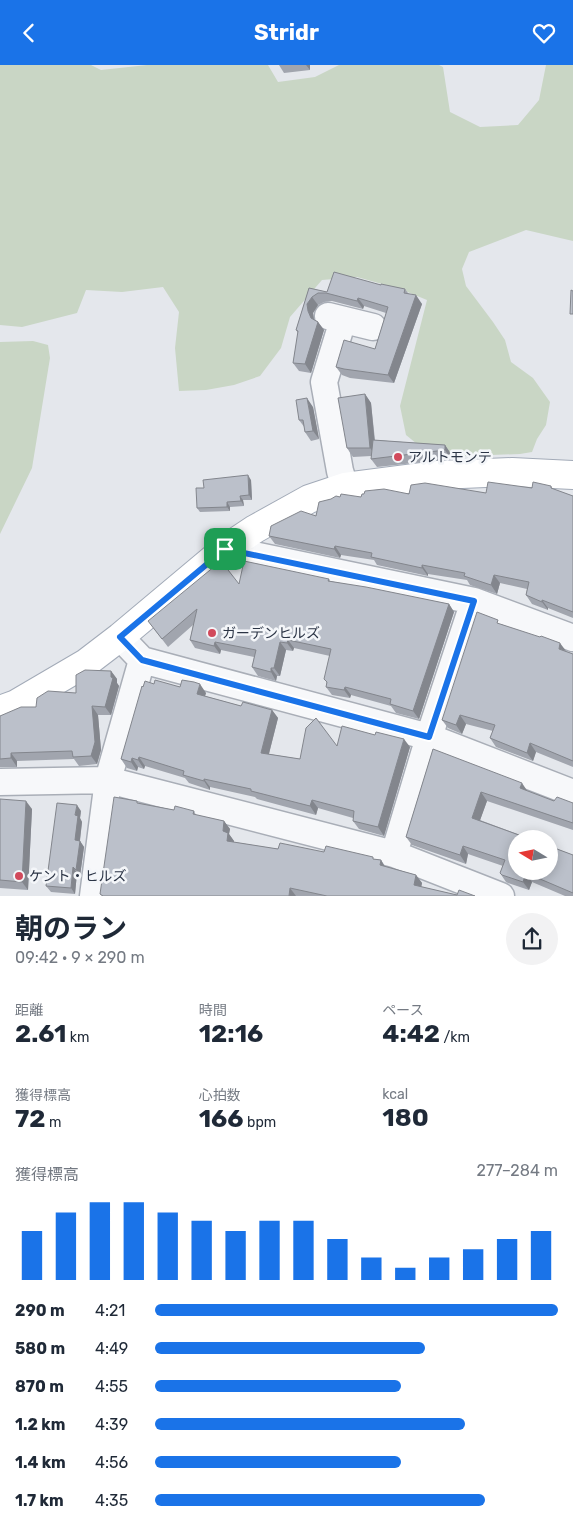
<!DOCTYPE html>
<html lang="ja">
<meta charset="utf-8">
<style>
:root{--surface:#fff;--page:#f2f2f3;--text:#1f2937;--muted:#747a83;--accent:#1a73e8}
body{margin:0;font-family:Rubik,"Noto Sans JP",sans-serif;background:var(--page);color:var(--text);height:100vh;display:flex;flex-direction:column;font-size:19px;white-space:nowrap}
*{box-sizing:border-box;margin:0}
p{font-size:16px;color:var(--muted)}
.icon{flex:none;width:28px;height:28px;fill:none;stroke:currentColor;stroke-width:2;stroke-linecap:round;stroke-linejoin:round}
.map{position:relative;height:831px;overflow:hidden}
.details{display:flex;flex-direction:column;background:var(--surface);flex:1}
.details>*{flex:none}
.needle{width:32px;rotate:280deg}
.buttons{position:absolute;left:508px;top:765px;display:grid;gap:10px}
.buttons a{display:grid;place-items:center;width:50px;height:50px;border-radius:50%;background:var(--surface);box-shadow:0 2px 12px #0003;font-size:25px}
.pin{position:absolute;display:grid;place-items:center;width:42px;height:42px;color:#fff;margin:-21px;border-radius:10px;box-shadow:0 2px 8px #0006}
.round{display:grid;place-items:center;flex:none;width:52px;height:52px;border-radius:26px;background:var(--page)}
.headline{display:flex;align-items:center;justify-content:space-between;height:85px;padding:0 15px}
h1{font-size:28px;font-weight:700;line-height:38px}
.metrics{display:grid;grid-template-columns:repeat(3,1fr);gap:8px;height:85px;padding:5px 15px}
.metrics div{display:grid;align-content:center}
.metrics b{font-size:25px;font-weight:700}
.metrics small{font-size:14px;font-weight:400}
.metrics p{font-size:14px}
.chart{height:140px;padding:10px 15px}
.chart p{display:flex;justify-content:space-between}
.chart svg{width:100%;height:90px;margin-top:5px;stroke:var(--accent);stroke-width:6}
ul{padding:0 15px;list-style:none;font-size:16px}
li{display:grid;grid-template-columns:80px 60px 1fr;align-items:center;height:38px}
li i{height:12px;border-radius:6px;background:var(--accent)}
header{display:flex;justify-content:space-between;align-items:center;height:65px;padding:0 15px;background:var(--accent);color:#fff;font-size:22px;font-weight:700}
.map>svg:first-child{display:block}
</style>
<header><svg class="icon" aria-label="back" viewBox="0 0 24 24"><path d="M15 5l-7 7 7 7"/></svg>Stridr<svg class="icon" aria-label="heart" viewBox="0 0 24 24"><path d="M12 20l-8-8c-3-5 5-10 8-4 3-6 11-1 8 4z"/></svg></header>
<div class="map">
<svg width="573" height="831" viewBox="0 0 573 831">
<rect width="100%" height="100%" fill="#e4e7ec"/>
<path fill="#c9d6c5" d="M0,0H91L101,5L147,0H268L278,17L315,12L339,0H439L443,2L450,47L480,62L518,60L539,35L546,0H573V176L526,165L469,187L462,204L466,221L493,257L505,275L511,297L533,313L550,337L546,360L537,374L532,387L520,389L466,391L437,388L422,383L406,370L400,341L427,235L400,224L357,212L322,215L290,252L281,283L260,311L234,320L206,325L179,326L175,283L179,247L163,222L122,227L86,225L77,248L22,262L0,260Z
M33,276L48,280L50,293L32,403L0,469V277Z"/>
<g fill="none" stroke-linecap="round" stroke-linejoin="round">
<defs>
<path id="minor" d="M328,251L373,262
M343,255L324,317L340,406L345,422
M225,484L474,536L573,573
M120,572L142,595L429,672L573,728
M0,717L108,715L394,789L501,831
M394,789L429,672L474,536
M93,831L108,715L142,595"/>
<path id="major" d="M0,645L16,639L86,598L120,572L225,484L255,464L309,434L345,422L438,410L512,407L573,410"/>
</defs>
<use href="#minor" stroke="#a9aeb7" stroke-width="29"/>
<use href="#major" stroke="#a3abb8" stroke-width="30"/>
<use href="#minor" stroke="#f7f8fa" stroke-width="26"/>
<use href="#major" stroke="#fff" stroke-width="28"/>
</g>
<path fill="#a1a5ae" d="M279,0H310V5L284,8Z
M381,220L405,224L408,228L422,239L394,318L350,313L342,310L336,302L375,284L386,248L364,241L363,244L332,236L324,237L318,240L313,248L314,254L318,257L324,265L311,308L299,306L293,298L298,268L296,265L309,223L327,227Z
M365,329L371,338L375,375L445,380L451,389V394L377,402L371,394V391L353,392L347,383Z
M313,342L319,374L311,376L305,367V363L299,355Z
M251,415L252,435H243L244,441L230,442V446L200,447L197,443L204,423Z
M551,421L553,424L573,431V553L548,543V545L532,539L526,530L527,524L500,518L497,529L470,520L467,515L428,509V511L377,500L374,495L341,490L340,493L275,479L269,471L316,451L340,432H361L364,429L486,428Z
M329,514L330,516L449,539L454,547L419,654L396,648L391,641L351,630L350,633L332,630L326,622L330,591L294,583L293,586L286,585L280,611H277L276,616L258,611L252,602L254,592L221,585L220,589L195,583L190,575L193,560L168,582L148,556L239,519Z
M501,559L573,589V702L536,687L533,696L496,682L490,673L493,666L466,659L462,669L448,663L442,655Z
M111,606L117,614V618L119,621L111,650H98L101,685L97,699L79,701L74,694L17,696V702H0V651L36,642L76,628Z
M154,619L180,622L206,628L205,631L241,641L272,645L278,653L269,689L300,694L337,681L410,682L384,771L359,764L353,756V753L318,743L316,750L257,734L255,732L210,722V725L189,718L185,713L145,701L144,704L138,702L137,706L127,703L121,694L143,622Z
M433,684L527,726L554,736L573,738V765L487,736L480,755L573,790V831H565L532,817L529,825L508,818L506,817L500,808L503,801L468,789L466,799L412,780L406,772Z
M0,734L32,744L28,825L0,823Z
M139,738L174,745L194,746L196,750L224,756L230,764L229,769L234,776V777L278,784L324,787L381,795L385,801L416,810L422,818L421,822L457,830L475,831H102L100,829Z
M81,746L80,753L82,757L80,776L84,782L80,811L77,808L75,829L51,827L46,821Z"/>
<path fill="#83868d" d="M306,0H310V5Z
M416,230L422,239L394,318L388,310Z
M312,232L318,240L313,248L314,255L318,257L324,265L311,308L305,299L311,253L308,246L307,239Z
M358,233L364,241L363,244L357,236Z
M365,329L371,338L376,391L370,383Z
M307,333L313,342L319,374L313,366Z
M445,380L451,389V394L445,385Z
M248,410L251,415L252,435L249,430Z
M240,431L243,435L244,441L241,436Z
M227,437L230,442V446L227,442Z
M335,481L341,490L340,493L334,484Z
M422,500L428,509V511L422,503Z
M494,510L500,518L497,529L491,520Z
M542,535L548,543V545L542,537Z
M449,539L454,547L419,654L413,646Z
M288,575L294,583L293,586L287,578Z
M215,577L221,585L220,589L214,581Z
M280,577L286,585L280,611L274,603Z
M560,578L566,586L559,584Z
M271,603L277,611L276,616L271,607Z
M111,606L117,614V618L119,621L111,650L105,642L111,612Z
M200,619L206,628L203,637L197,629Z
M345,622L351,630L350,633L344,625Z
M92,641L98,650L101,685L97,699L91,691Z
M272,645L278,653L267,696L261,688Z
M460,650L466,659L462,669L456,660Z
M404,674L410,682L384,771L378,762Z
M530,678L536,687L533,696L527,688Z
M11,688L17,696V702L11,693Z
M139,692L145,701L144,704L138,695Z
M132,693L138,702L137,706L131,697Z
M204,714L210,722V725L204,716Z
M522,718L528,727L520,723Z
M481,727L487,736L478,761L472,753Z
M312,735L318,743L316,750L310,741Z
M26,736L32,744L28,825L22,817Z
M77,740L81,746L80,753L82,757L79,782L75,775V750Z
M224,756L230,764L229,769L234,776L233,784L227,776L223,766Z
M80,776L84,782L80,811L76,805Z
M463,781L468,789L466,799L460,790Z
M381,795L386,804L380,800Z
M73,802L77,808L75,829L71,823Z
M526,808L532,817L529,825L523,817Z
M416,810L422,818L420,828L414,820Z
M290,823L296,831H289Z"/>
<path fill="#bbc0ca" stroke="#83868d" d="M334,207L381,220V219L405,224L404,228L416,230L388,310L344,304L336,302L344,275L375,284L388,242L358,233L357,236L326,228H318L312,232L307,239L308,246L311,253L318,257L305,299L293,298L298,266L296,265L309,223L327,227Z
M571,225L573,226V249H570Z
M365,329L370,383H347L338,333Z
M307,333L313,366L305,367L303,355H299L296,335Z
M373,375L445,380V385L371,394Z
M248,410L249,430L240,431L241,436L227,437V442L197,443L196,423H204L203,415Z
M488,417L532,423L533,417L551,421V423L573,431V547L542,535V537L526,530L529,517L494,510L491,520L464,511L465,508L422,500V503L371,492L372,488L335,481L334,484L269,471L271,461L301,446L316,451L319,437L331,434L336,431L340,432L341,429L361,432L362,429H364L365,426L384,424L409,429L411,420L425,418L486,428Z
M221,496L239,519L244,496L329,514L328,516L366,522L449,539L413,646L390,639L391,634L345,622L344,625L326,622L327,617L324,614L331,584L288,575L287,578L280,577L274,603H271V607L252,602L256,585L215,577L214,581L190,575L197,544L162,574L148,556Z
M477,547L498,555L497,558L540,572L541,571L560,578L559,584L573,589V696L530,678L527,688L490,673L495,660L460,650L456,660L442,655Z
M85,605L111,606V612L113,613L105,642L92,641L95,677L91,691L73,692L72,686L11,688V693L0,694V651L21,642H36L37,633L48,626L76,628V610Z
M155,615L180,622L182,615L194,617L200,619L197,629L241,641L243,637L272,645L261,688L300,694L306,663L316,653L337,681L342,661L375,670L376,667L404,674L378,762L353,756L354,746L312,735L310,741L251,726V724L204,714V716L183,710L184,706L139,692L138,695L132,693L131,697L121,694L142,621L143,622L145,616L154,619Z
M433,684L522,718L520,723L554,736L557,732L573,738V758L481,727L472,753L530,774H516V806H549V781L573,790V828L526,808L523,817L502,810L500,808L505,795L463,781L460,790L406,772Z
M114,732L137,736V738L174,745L175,741L194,746L193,749L224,756L223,766L228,768L227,776L278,784L280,778L324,787L326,781L373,792V794L381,795L380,800L416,810L414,820L457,830L459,825L475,831H327L290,823L289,831H103L100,829Z
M0,734L26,736L22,817L0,815Z
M57,738L77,740L75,750L78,751L75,775L80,776L76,805L73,802L71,823L46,821Z"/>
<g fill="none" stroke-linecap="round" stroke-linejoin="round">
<defs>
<path id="route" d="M225,484L474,536L429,672L142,595L120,572Z"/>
</defs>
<use href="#route" stroke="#fff" stroke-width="10"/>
<use href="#route" stroke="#1a73e8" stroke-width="6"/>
</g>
<g fill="#d1495b" stroke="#f4f6f9" stroke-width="2">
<circle cx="398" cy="392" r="5"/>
<circle cx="212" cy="568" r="5"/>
<circle cx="19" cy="811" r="5"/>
</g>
<g text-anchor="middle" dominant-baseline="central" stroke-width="5" stroke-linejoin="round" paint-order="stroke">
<g font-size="14" fill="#2b3445" stroke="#f4f6f9" text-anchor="start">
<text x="408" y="392">アルトモンテ</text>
<text x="222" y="568">ガーデンヒルズ</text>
<text x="29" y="811">ケント・ヒルズ</text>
</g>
</g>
</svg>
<div class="buttons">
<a><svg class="needle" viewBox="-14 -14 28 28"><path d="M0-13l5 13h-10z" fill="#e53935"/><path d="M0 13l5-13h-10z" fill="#747a83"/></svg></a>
</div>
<div class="pin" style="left:225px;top:484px;background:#1e9e55"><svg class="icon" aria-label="arrive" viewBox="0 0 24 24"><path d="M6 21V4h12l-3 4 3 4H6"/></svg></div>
</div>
<section class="details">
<div class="headline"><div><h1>朝のラン</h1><p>09:42 · 9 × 290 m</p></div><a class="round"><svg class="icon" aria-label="share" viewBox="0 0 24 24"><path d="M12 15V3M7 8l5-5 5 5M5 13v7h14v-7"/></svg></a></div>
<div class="metrics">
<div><p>距離</p><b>2.61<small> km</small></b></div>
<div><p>時間</p><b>12:16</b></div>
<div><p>ペース</p><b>4:42<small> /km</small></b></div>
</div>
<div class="metrics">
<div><p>獲得標高</p><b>72<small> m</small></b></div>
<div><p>心拍数</p><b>166<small> bpm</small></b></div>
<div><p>kcal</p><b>180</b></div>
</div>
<div class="chart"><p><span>獲得標高</span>277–284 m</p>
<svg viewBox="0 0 160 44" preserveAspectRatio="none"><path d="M5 44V20M15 44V11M25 44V6M35 44V6M45 44V11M55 44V15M65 44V20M75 44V15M85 44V15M95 44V24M105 44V33M115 44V38M125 44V33M135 44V29M145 44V24M155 44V20"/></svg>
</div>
<ul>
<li><b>290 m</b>4:21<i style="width:100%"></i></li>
<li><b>580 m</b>4:49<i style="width:67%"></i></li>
<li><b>870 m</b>4:55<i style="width:61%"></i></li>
<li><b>1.2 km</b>4:39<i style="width:77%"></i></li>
<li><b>1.4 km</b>4:56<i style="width:61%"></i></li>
<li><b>1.7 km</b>4:35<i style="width:82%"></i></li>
</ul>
</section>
